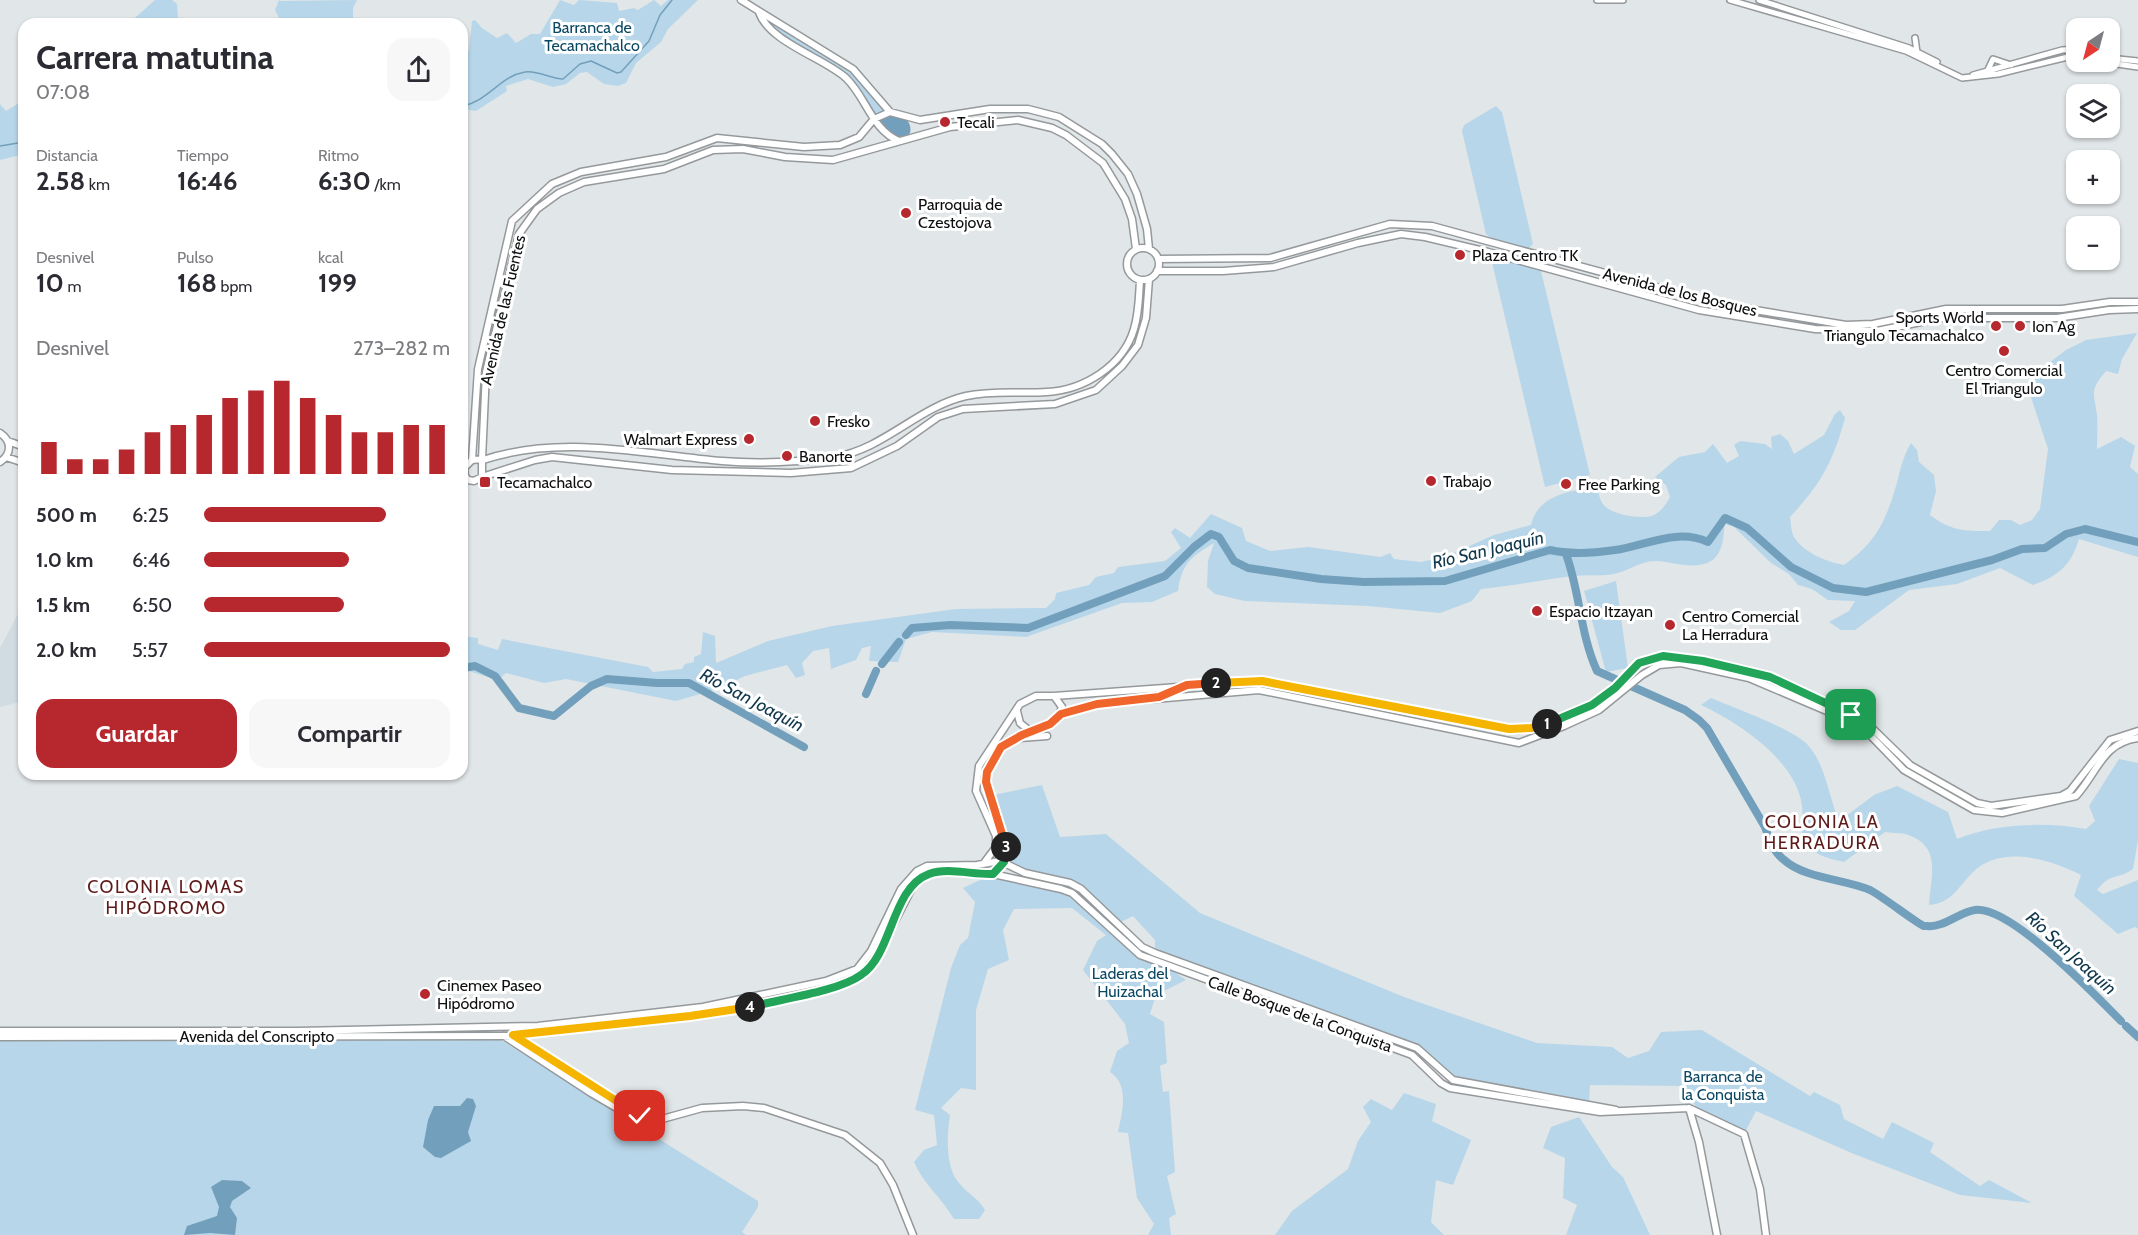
<!DOCTYPE html>
<html lang="es">
<meta charset="utf-8">
<style>
:root{--surface:#fff;--page:#f7f7f7;--text:#2b2b33;--muted:#7c7c81;--accent:#b7272e}
body{margin:0;font-family:Cabin,sans-serif;background:var(--page);color:var(--text);height:100vh;display:flex;flex-direction:column;font-size:22px;white-space:nowrap}
*{box-sizing:border-box;margin:0}
p{font-size:20px;color:var(--muted)}
.icon{flex:none;width:33px;height:33px;fill:none;stroke:currentColor;stroke-width:2;stroke-linecap:round;stroke-linejoin:round}
.map{position:relative;flex:1;overflow:hidden}
.panel{position:absolute;left:18px;top:18px;width:450px;height:762px;display:flex;flex-direction:column;background:var(--surface);border-radius:18px;box-shadow:0 2px 4px #0004}
.panel>*{flex:none}
.needle{width:39px;rotate:216deg}
.buttons{position:absolute;left:2066px;top:18px;display:grid;gap:12px}
.buttons a{display:grid;place-items:center;width:54px;height:54px;border-radius:12px;background:var(--surface);box-shadow:0 2px 4px #0004;font-size:30px}
.pin{position:absolute;display:grid;place-items:center;width:51px;height:51px;color:#fff;margin:-26px;border-radius:12px;box-shadow:0 3px 9px #0006}
.km{position:absolute;width:30px;height:30px;margin:-15px;border-radius:50%;background:#222;color:#fff;font-size:16px;line-height:30px;text-align:center}
.round{display:grid;place-items:center;flex:none;width:63px;height:63px;border-radius:18px;background:var(--page)}
.head{display:flex;align-items:center;justify-content:space-between;height:102px;padding:0 18px}
h1{font-size:33px;font-weight:800;line-height:45px}
.figures{display:grid;grid-template-columns:repeat(3,1fr);gap:9px;height:102px;padding:6px 18px}
.figures div{display:grid;align-content:center}
.figures b{font-size:26px;font-weight:800}
.figures small{font-size:16px;font-weight:400}
.figures p{font-size:16px}
.chart{height:168px;padding:12px 18px}
.chart p{display:flex;justify-content:space-between}
.chart svg{width:100%;height:108px;margin-top:6px;stroke:var(--accent);stroke-width:6}
.button{display:flex;gap:12px;margin-top:auto;padding:12px 18px}
.button a{flex:1;height:69px;border-radius:18px;background:var(--accent);color:#fff;font-size:24px;font-weight:800;line-height:69px;text-align:center}
.button a+a{background:var(--page);color:var(--text)}
ul{padding:0 18px;list-style:none;font-size:20px}
li{display:grid;grid-template-columns:96px 72px 1fr;align-items:center;height:45px}
li i{height:15px;border-radius:8px;background:var(--accent)}
.map>svg:first-child{display:block}
</style>
<div class="map">
<svg width="2138" height="1235" viewBox="0 0 2138 1235">
<rect width="100%" height="100%" fill="#e1e6e8"/>
<path fill="#d0dbe2" d="M18,614L24,617V701L0,707V648Z"/>
<path fill="#b8d6e9" d="M155,0H172L177,4L178,18L170,24H128Z
M279,0L280,1L357,0L353,8V22L282,24L275,10Z
M560,0L574,5L579,0L617,3L619,11L634,8L638,10L654,0L661,6L668,0H698L668,29L661,42L636,63L626,83L618,86L604,84L587,72L580,73L566,84L553,87L528,79L506,86L507,91L476,111L462,109V59L469,50L472,21L475,20L482,28L497,38L507,33L516,43L531,34H540Z
M767,17L853,70L889,111L875,116L853,85L786,39L766,21L764,18Z
M24,100V154L0,160V104L6,111Z
M1496,106L1502,112L1533,244L1529,248L1493,240L1486,234L1462,131L1464,125Z
M1490,254L1540,267L1590,475L1545,487Z
M2137,333L2122,359L2118,374L2106,371C2089,391 2094,392 2097,415C2098,426 2097,438 2097,449L2121,437L2135,446L2130,467L2138,474V557L2079,539C2071,565 2059,576 2033,585L2000,568L1957,584L1909,590L1855,630H1841L1829,622L1849,611L1855,601L1828,600L1812,589L1798,585L1789,574L1771,563L1734,527L1725,524C1723,535 1724,548 1715,558C1700,572 1674,562 1657,561C1640,561 1632,569 1618,573C1603,577 1587,574 1572,576C1541,580 1512,586 1481,589L1472,601L1440,613L1368,606L1245,601L1215,594L1207,587L1208,561L1214,543C1191,557 1182,563 1178,591L1152,602L1122,603L1026,637L932,632L906,639L898,662L869,661L871,646L862,648L856,660L831,669L829,648L813,651L802,663L805,675L796,678L787,665L745,676L720,688L676,701L566,679L544,683L506,673L498,680L462,669V636L478,638V644L498,650L502,639L648,667L653,672L682,669L685,664L694,662V657L701,654L703,632L715,636L716,663L768,641L832,626L956,609L1046,608L1055,599L1056,593L1089,585L1096,577L1114,573L1118,567L1165,561L1181,548L1171,532L1175,528L1190,538L1211,514L1242,528L1246,541L1270,551L1308,547L1381,557L1390,553L1394,559L1421,562L1447,556L1494,535L1531,525C1538,495 1569,491 1597,487C1599,495 1600,503 1607,508C1616,515 1644,520 1654,515C1662,511 1666,504 1670,497L1666,485L1655,477L1679,457L1705,452L1713,444L1727,463L1739,456L1734,445L1740,441L1765,444L1772,449L1771,437L1780,434L1788,441L1794,454L1824,435L1835,414L1840,410L1845,418C1833,462 1821,484 1790,517C1791,523 1791,532 1794,537C1804,553 1827,562 1844,565C1878,541 1887,518 1898,479C1901,466 1904,455 1911,443L1917,450L1919,462L1934,475L1936,491L1930,515C1951,531 1964,531 1990,531L1999,520H2011L2020,525L2032,520L2040,509L2048,449L2029,391V378L2066,350L2086,340Z
M1616,581L1628,668L1606,672L1584,591Z
M1711,698C1732,707 1793,729 1807,744C1824,762 1828,791 1836,813L1846,816L1874,795L1897,786L1948,812L1957,839C1995,823 2046,822 2086,829L2095,821L2089,806L2119,759L2138,763V840L2133,869C2118,880 2111,872 2097,890L2103,894L2138,880V929L2135,927L2118,934L2074,896L2081,875C2049,859 2001,844 1972,873C1958,887 1952,903 1929,905C1930,878 1943,847 1908,835C1902,832 1892,834 1885,832L1844,862C1831,859 1817,856 1807,846C1798,837 1804,818 1802,806C1797,761 1738,722 1701,705Z
M1042,785L1060,837L1106,834L1200,913L1404,997L1537,1043L1612,1047L1628,1058L1649,1051L1661,1032L1702,1030L1810,1096L1814,1092L1840,1105L1844,1119L1883,1139L1892,1122L1934,1143L1930,1152L1980,1186L1989,1180L2032,1203L1960,1195L1854,1154L1756,1111L1744,1134L1699,1112L1684,1086L1590,1085L1589,1104L1453,1080L1417,1048L1155,953V940L1133,916L1117,924L1070,883L1025,873L1004,862C1013,844 995,814 988,796Z
M993,874L1072,893L1140,955L1167,967L1186,980L1156,995L1150,1014L1164,1022L1167,1063L1160,1066L1163,1092L1169,1091L1175,1172L1167,1176L1176,1214L1169,1218L1171,1235H1148L1154,1224L1137,1198L1128,1133L1118,1132C1122,1112 1130,1085 1110,1072L1117,1051L1129,1043L1125,1024L1083,970L1097,941L1106,935L1072,908L1014,909L1003,930L1009,960L988,969L976,1010V1090L961,1088L941,1108L950,1115C947,1134 945,1168 959,1183C968,1194 978,1198 985,1210L979,1219H954C941,1197 924,1185 914,1162L924,1150L937,1145L934,1115L915,1110L951,968L960,945L968,938L975,902L963,888Z
M0,1039L501,1040L758,1201V1207L742,1232L746,1235H0Z
M1404,1093L1436,1104L1432,1121L1471,1140L1453,1185L1436,1180L1431,1222L1444,1235H1275L1292,1211L1348,1169L1358,1141L1371,1122L1363,1107L1371,1099L1392,1110Z
M1579,1117L1612,1167L1623,1177L1650,1235H1566L1577,1205L1563,1198L1565,1158L1543,1148L1551,1127Z"/>
<path fill="#72a0bc" d="M891,113C901,117 913,119 910,133L906,137C893,138 883,127 876,118Z
M467,1098L473,1099L476,1106L468,1132L471,1141L441,1158L435,1157L423,1147L428,1120L434,1106H460Z
M222,1180L242,1181L251,1188L232,1201L230,1207L237,1218L235,1235L210,1233L184,1235L187,1226L217,1216L219,1207L211,1187Z"/>
<g fill="none" stroke-linecap="round" stroke-linejoin="round">
<path stroke="#72a0bc" stroke-width="1.5" d="M462,106C489,101 500,76 525,72C538,70 550,79 563,79L580,64L591,61L617,73L621,72L649,41L660,15L672,0
M0,146L24,142"/>
<path stroke="#72a0bc" stroke-width="8" d="M1566,554C1580,592 1580,634 1597,671L1685,710L1699,720L1707,728L1765,827C1769,838 1773,851 1783,859C1804,879 1846,879 1870,890C1882,896 1919,925 1924,926
M906,635L912,628L950,625L1028,628L1165,576L1194,547L1211,534L1219,537L1234,561L1248,568L1321,579L1364,582L1445,581L1550,550C1571,555 1594,553 1615,550C1647,545 1677,528 1708,542L1725,518L1747,528L1791,567L1833,588L1866,592L1992,560L2022,549L2045,548L2066,534L2085,529L2138,542
M882,664L899,642
M462,668L475,666L495,676L519,708L554,716L591,686L607,679L657,683H689L804,747
M866,694L876,671
M1927,926C1944,928 1959,912 1975,910C2010,905 2096,996 2121,1021
M2126,1026L2138,1037"/>
<defs>
<path id="tertiary" d="M1597,0H1623
M1730,0L1906,51L1962,78L1998,74L2076,55
M1759,0L1909,48L1937,62
M1915,38L1917,52
M2109,58L2138,61
M2103,62L2138,67
M1987,72L1993,59L2011,65
M1973,75L2062,50L2076,49"/>
<path id="secondary" d="M741,0L853,69L890,112
M759,12C769,42 824,58 846,78C866,97 872,130 899,141
M1127 264a16 16 0 1 1 32 0a16 16 0 1 1-32 0Z
M1158,259L1270,258L1390,224L1432,226L1719,304L1846,325L1873,324L1946,309H2062L2110,302H2138
M1157,271H1223L1274,267L1358,243L1401,234L1425,237L1488,252L1699,310L1815,329L1877,331L1940,318H2057L2109,310L2138,309
M0,433C12,441 12,454 0,462
M8,441L24,447
M6,457L24,463
M482,459L486,372L519,234L537,209L559,193L584,182L664,169L713,150L743,149L785,157L833,160L950,127L1018,120L1052,128L1066,135L1103,163L1125,199L1132,219L1136,249
M482,459V477L474,481L468,480L465,476L464,468L472,460Z
M472,460L478,369L512,221L552,184L581,172L666,157L717,138L804,147L840,145L859,137L874,119L890,112L920,120L990,109H1028L1059,117L1102,144L1112,154L1128,174L1137,194L1147,229L1149,249
M483,460C561,434 642,454 722,461C758,464 799,462 835,457C884,449 918,407 966,396C994,390 1020,394 1047,392C1084,390 1123,366 1134,329C1139,313 1139,296 1140,280
M482,477L535,460L552,457L672,470L791,473L851,468L897,446L938,417L963,409L1055,404L1096,390L1122,366L1138,345L1146,318L1149,279
M1017,711L1020,723L1030,731
M1061,714L1097,704L1259,690L1519,743L1564,726L1599,710L1642,675L1659,665L1681,663L1749,678L1848,720L1871,736L1904,770L1974,810L2002,813L2076,796C2098,772 2102,743 2138,738
M1020,738L1047,736
M984,863L996,847V836L976,791L979,766L1020,704L1036,696H1054L1261,681L1519,730L1561,719L1592,705L1615,688L1639,663L1663,656L1703,661L1770,677L1851,715L1874,730L1910,765L1977,803L1991,806L2061,796L2070,791L2110,740L2138,731
M993,874C1033,839 958,791 1001,747C1017,732 1041,732 1058,718L1062,707L1054,696
M0,1031H298L538,1026L703,1007L826,981L857,969L871,951L901,889L917,871L927,866L977,865L1000,861L1025,873L1070,883L1081,889L1142,947L1155,953L1417,1048L1453,1080L1616,1110
M513,1035L640,1116L656,1120
M504,1036L591,1093L644,1124L702,1108L743,1106L764,1108L845,1135L880,1163L893,1185L913,1235
M0,1037L513,1036L737,1010L837,985L861,976L873,964L913,886L930,873L944,871L993,874L1061,889L1072,893L1140,955L1412,1055L1441,1083L1450,1088L1600,1112L1689,1108L1744,1134L1760,1189L1766,1235
M1689,1108L1699,1142L1717,1235"/>
</defs>
<use href="#tertiary" stroke="#95999b" stroke-width="8"/>
<use href="#secondary" stroke="#95999b" stroke-width="9"/>
<use href="#tertiary" stroke="#fff" stroke-width="5"/>
<use href="#secondary" stroke="#fff" stroke-width="6"/>
</g>
<g fill="none" stroke-linecap="round" stroke-linejoin="round">
<defs>
<path id="split-1" d="M1547,724L1592,705L1615,688L1639,663L1663,656L1703,661L1770,677L1851,715"/>
<path id="split-2" d="M1216,683L1262,681L1509,729L1531,728L1547,724"/>
<path id="split-3" d="M1006,847L986,782L987,772L1001,747L1022,735L1050,724L1061,714L1097,704L1159,697L1187,685L1216,683"/>
<path id="split-4" d="M750,1007C780,999 837,992 861,975C893,954 891,888 929,874C948,867 973,875 993,874L1004,862L1006,847"/>
<path id="split-5" d="M640,1116L513,1035L690,1016L750,1007"/>
</defs>
<use href="#split-1" stroke="#fff" stroke-width="12"/>
<use href="#split-2" stroke="#fff" stroke-width="12"/>
<use href="#split-3" stroke="#fff" stroke-width="12"/>
<use href="#split-4" stroke="#fff" stroke-width="12"/>
<use href="#split-5" stroke="#fff" stroke-width="12"/>
<use href="#split-1" stroke="#22a559" stroke-width="8"/>
<use href="#split-2" stroke="#f5b400" stroke-width="8"/>
<use href="#split-3" stroke="#f0652b" stroke-width="8"/>
<use href="#split-4" stroke="#22a559" stroke-width="8"/>
<use href="#split-5" stroke="#f5b400" stroke-width="8"/>
</g>
<g fill="#b7272e" stroke="#fff" stroke-width="2">
<circle cx="945" cy="122" r="6"/>
<circle cx="906" cy="213" r="6"/>
<circle cx="1460" cy="255" r="6"/>
<circle cx="1996" cy="326" r="6"/>
<circle cx="2020" cy="326" r="6"/>
<circle cx="2004" cy="351" r="6"/>
<circle cx="815" cy="421" r="6"/>
<circle cx="749" cy="439" r="6"/>
<circle cx="787" cy="456" r="6"/>
<circle cx="1431" cy="481" r="6"/>
<rect x="479" y="476" width="12" height="12" rx="3"/>
<circle cx="1566" cy="484" r="6"/>
<circle cx="1537" cy="611" r="6"/>
<circle cx="1670" cy="625" r="6"/>
<circle cx="425" cy="994" r="6"/>
</g>
<g text-anchor="middle" dominant-baseline="central" stroke-width="6" stroke-linejoin="round" paint-order="stroke">
<g font-size="16" fill="#094763" stroke="#fff">
<text x="592" y="27">Barranca de<tspan x="592" dy="18">Tecamachalco</tspan></text>
<text x="1130" y="973">Laderas del<tspan x="1130" dy="18">Huizachal</tspan></text>
<text x="1723" y="1076">Barranca de<tspan x="1723" dy="18">la Conquista</tspan></text>
</g>
<g font-size="16" fill="#0d0e0f" stroke="#fff" text-anchor="start">
<text x="957" y="122">Tecali</text>
<text x="918" y="204">Parroquia de<tspan x="918" dy="18">Czestojova</tspan></text>
<text x="1472" y="255">Plaza Centro TK</text>
<text x="1984" y="317" text-anchor="end">Sports World<tspan x="1984" dy="18">Triangulo Tecamachalco</tspan></text>
<text x="2032" y="326">Ion Ag</text>
<text x="2004" y="370" text-anchor="middle">Centro Comercial<tspan x="2004" dy="18">El Triangulo</tspan></text>
<text x="827" y="421">Fresko</text>
<text x="737" y="439" text-anchor="end">Walmart Express</text>
<text x="799" y="456">Banorte</text>
<text x="1443" y="481">Trabajo</text>
<text x="497" y="482">Tecamachalco</text>
<text x="1578" y="484">Free Parking</text>
<text x="1549" y="611">Espacio Itzayan</text>
<text x="1682" y="616">Centro Comercial<tspan x="1682" dy="18">La Herradura</tspan></text>
<text x="437" y="985">Cinemex Paseo<tspan x="437" dy="18">Hipódromo</tspan></text>
</g>
<g font-size="16" fill="#0d0e0f" stroke="#fff">
<text transform="translate(1680 292) rotate(14)">Avenida de los Bosques</text>
<text transform="translate(503 310) rotate(-77)">Avenida de las Fuentes</text>
<text transform="translate(1300 1014) rotate(20)">Calle Bosque de la Conquista</text>
<text x="257" y="1036">Avenida del Conscripto</text>
</g>
<g font-size="18" font-style="italic" fill="#11384d" stroke="#fff">
<text transform="translate(1488 550) rotate(-13)">Río San Joaquín</text>
<text transform="translate(752 700) rotate(28)">Río San Joaquín</text>
<text transform="translate(2071 953) rotate(42)">Río San Joaquín</text>
</g>
<g font-size="18" letter-spacing="1.5" fill="#5e1a1a" stroke="#fff">
<text x="1822" y="822">COLONIA LA<tspan x="1822" dy="21">HERRADURA</tspan></text>
<text x="166" y="887">COLONIA LOMAS<tspan x="166" dy="21">HIPÓDROMO</tspan></text>
</g>
</g>
</svg>
<div class="buttons">
<a><svg class="needle" viewBox="-14 -14 28 28"><path d="M0-13l5 13h-10z" fill="#e53935"/><path d="M0 13l5-13h-10z" fill="#7c7c81"/></svg></a>
<a><svg class="icon" aria-label="layers" viewBox="0 0 24 24"><path d="M12 4l9 5-9 5-9-5zM3 14l9 5 9-5"/></svg></a>
<a>+</a>
<a>−</a>
</div>
<div class="pin" style="left:1851px;top:715px;background:#1e9e55"><svg class="icon" aria-label="arrive" viewBox="0 0 24 24"><path d="M6 21V4h12l-3 4 3 4H6"/></svg></div>
<div class="pin" style="left:640px;top:1116px;background:#d93025"><svg class="icon" aria-label="check" viewBox="0 0 24 24"><path d="M5 12l5 5 9-10"/></svg></div>
<b class="km" style="left:1547px;top:724px">1</b>
<b class="km" style="left:1216px;top:683px">2</b>
<b class="km" style="left:1006px;top:847px">3</b>
<b class="km" style="left:750px;top:1007px">4</b>
<section class="panel">
<div class="head"><div><h1>Carrera matutina</h1><p>07:08</p></div><a class="round"><svg class="icon" aria-label="share" viewBox="0 0 24 24"><path d="M12 15V3M7 8l5-5 5 5M5 13v7h14v-7"/></svg></a></div>
<div class="figures">
<div><p>Distancia</p><b>2.58<small> km</small></b></div>
<div><p>Tiempo</p><b>16:46</b></div>
<div><p>Ritmo</p><b>6:30<small> /km</small></b></div>
</div>
<div class="figures">
<div><p>Desnivel</p><b>10<small> m</small></b></div>
<div><p>Pulso</p><b>168<small> bpm</small></b></div>
<div><p>kcal</p><b>199</b></div>
</div>
<div class="chart"><p><span>Desnivel</span>273–282 m</p>
<svg viewBox="0 0 160 44" preserveAspectRatio="none"><path d="M5 44V31M15 44V38M25 44V38M35 44V34M45 44V27M55 44V24M65 44V20M75 44V13M85 44V10M95 44V6M105 44V13M115 44V20M125 44V27M135 44V27M145 44V24M155 44V24"/></svg>
</div>
<ul>
<li><b>500 m</b>6:25<i style="width:74%"></i></li>
<li><b>1.0 km</b>6:46<i style="width:59%"></i></li>
<li><b>1.5 km</b>6:50<i style="width:57%"></i></li>
<li><b>2.0 km</b>5:57<i style="width:100%"></i></li>
</ul>
<div class="button"><a>Guardar</a><a>Compartir</a></div>
</section>
</div>
